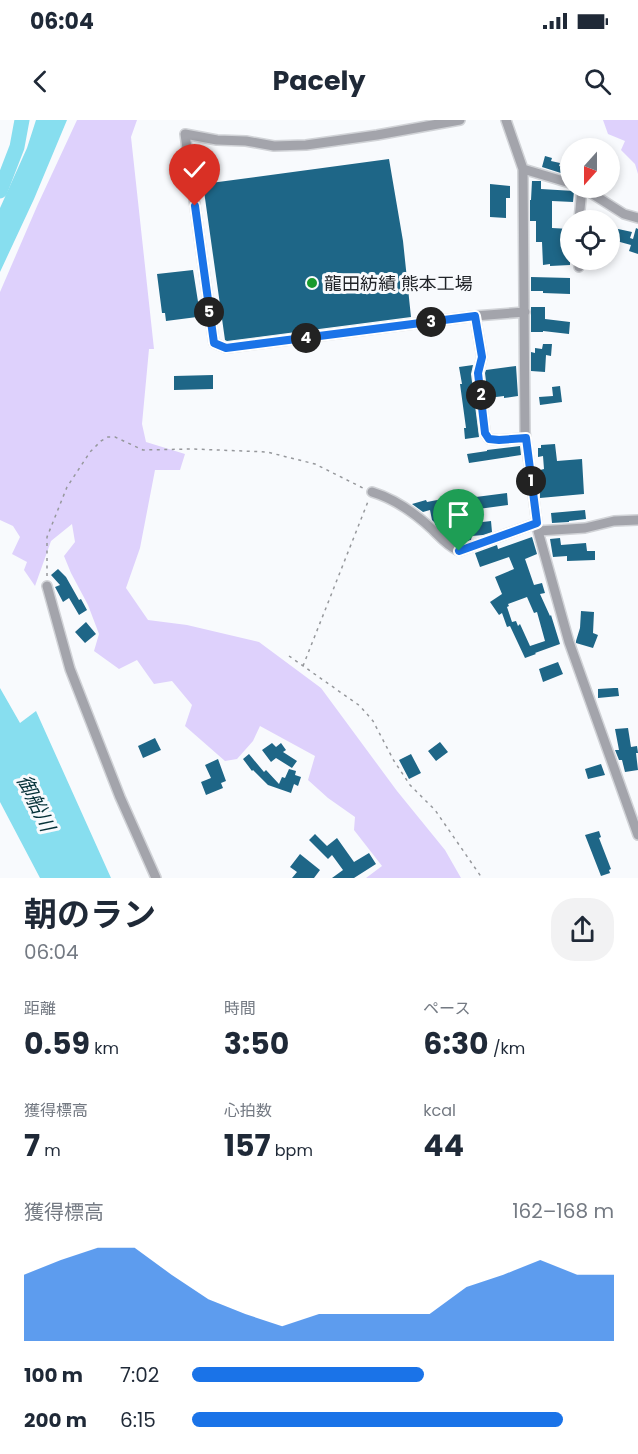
<!DOCTYPE html>
<html lang="ja">
<meta charset="utf-8">
<style>
:root{--surface:#fff;--page:#f2f2f3;--text:#1f2937;--muted:#747a83;--accent:#1a73e8}
body{margin:0;font-family:Poppins,"Noto Sans JP",sans-serif;background:var(--page);color:var(--text);height:100vh;display:flex;flex-direction:column;font-size:22px;white-space:nowrap}
*{box-sizing:border-box;margin:0}
p{font-size:20px;color:var(--muted)}
.icon{flex:none;width:33px;height:33px;fill:none;stroke:currentColor;stroke-width:2;stroke-linecap:round;stroke-linejoin:round}
.map{position:relative;height:758px;overflow:hidden}
.details{display:flex;flex-direction:column;background:var(--surface);flex:1}
.details>*{flex:none}
.needle{width:39px;rotate:201deg}
.controls{position:absolute;left:560px;top:18px;display:grid;gap:12px}
.controls a{display:grid;place-items:center;width:60px;height:60px;border-radius:50%;background:var(--surface);box-shadow:0 3px 9px #0003;font-size:30px}
.pin{position:absolute;display:grid;place-items:center;width:51px;height:51px;color:#fff;margin:-62px -26px;border-radius:50% 50% 50% 0;rotate:-45deg;box-shadow:0 0 6px #0007}
.pin .icon{rotate:45deg}
.km{position:absolute;width:30px;height:30px;margin:-15px;border-radius:50%;background:#222;color:#fff;font-size:16px;line-height:30px;text-align:center}
.round{display:grid;place-items:center;flex:none;width:63px;height:63px;border-radius:24px;background:var(--page)}
.head{display:flex;align-items:center;justify-content:space-between;height:102px;padding:0 24px}
h1{font-size:33px;font-weight:700;line-height:45px}
.stats{display:grid;grid-template-columns:repeat(3,1fr);gap:9px;height:102px;padding:6px 24px}
.stats div{display:grid;align-content:center}
.stats b{font-size:30px;font-weight:700}
.stats small{font-size:16px;font-weight:400}
.stats p{font-size:16px}
.chart{height:168px;padding:12px 24px}
.chart p{display:flex;justify-content:space-between}
.chart svg{width:100%;height:108px;margin-top:6px;fill:var(--accent);opacity:.7}
ul{padding:0 24px;list-style:none;font-size:20px}
li{display:grid;grid-template-columns:96px 72px 1fr;align-items:center;height:45px}
li i{height:15px;border-radius:8px;background:var(--accent)}
.status{display:flex;justify-content:space-between;align-items:center;height:42px;padding:0 30px;background:var(--surface);direction:ltr}
.status svg{height:16px;fill:currentColor}
header{display:flex;justify-content:space-between;align-items:center;height:78px;padding:0 24px;background:var(--surface);font-size:27px;font-weight:700}
.map>svg:first-child{display:block}
</style>
<div class="status"><b>06:04</b><svg viewBox="0 0 49 12"><path d="M0 12V9h3v3zM5 12V6h3v6zM10 12V3h3v9zM15 12V0h3v12zM26 1h20v11H26zM47 4h2v5h-2z"/></svg></div>
<header><svg class="icon" aria-label="back" viewBox="0 0 24 24"><path d="M15 5l-7 7 7 7"/></svg>Pacely<svg class="icon" aria-label="search" viewBox="0 0 24 24"><circle cx="10" cy="10" r="6"/><path d="M15 15l6 6"/></svg></header>
<div class="map">
<svg width="638" height="758" viewBox="0 0 638 758">
<rect width="100%" height="100%" fill="#f8fafd"/>
<path fill="#ded1fc" d="M77,0H137L131,17L154,229H149L142,304L146,322L185,334L180,350H155L140,428L126,468L148,500L187,505L259,522L321,568L397,671L445,730L461,758H366L382,746L354,710L355,697L328,678L308,660L315,636L260,606L253,621L237,639L225,641L185,606L192,585L172,561L154,564L137,540L119,549L94,531L99,514L88,485L71,453L64,436L75,422L72,404L51,421L35,466L24,450L27,442L12,434L20,417L13,406L0,400V172L38,84Z
M603,0H638V54L635,44L621,30L625,21L608,14Z"/>
<path fill="#87deef" d="M36,0H67L34,79L0,152V88L27,28Z
M0,568L20,603L36,591L111,758H40L0,682Z"/>
<g fill="none" stroke-linecap="round" stroke-linejoin="round">
<path stroke="#87deef" stroke-width="15" d="M0,71L17,27L22,0"/>
</g>
<path fill="#1e6687" fill-rule="evenodd" d="M545,36L552,38L551,41L560,43L559,46L566,48L564,54L542,47Z
M389,39L403,121L411,197L227,221L225,220L203,64Z
M532,61H541V69L574,71L573,82L552,81V108L570,109V145L550,146V144L543,145L542,122H536V101H530V80H531Z
M490,64L510,66V78H506V98L490,97Z
M609,107L632,112L630,118L633,119L636,108L638,109V134L629,131L631,125L609,119Z
M193,150L199,188L196,189L197,197L166,201L165,193H162L157,154Z
M531,157L570,158V174L543,173V171H531Z
M531,187H545V199L570,202L569,214L543,211V212H531Z
M543,224H552L551,236L546,235L545,252L531,251V232L535,233V228L542,229Z
M473,245L471,254L479,317L465,319L464,308H466L460,264H462L459,247Z
M516,246L518,276L504,278V276L488,278L485,253L486,250Z
M213,255V269L174,270V256Z
M560,266L562,282L540,285L539,277L553,276L552,267Z
M555,324L557,341L582,339L584,374L540,378V371L542,370L540,350L544,349L543,336L538,337V328H541V325Z
M520,326L521,335L469,343L467,334L487,331V330Z
M507,373L508,385L471,390L474,403L491,401L492,412L483,415L472,416L471,420L459,424L455,421L452,406L440,408L432,400L430,390L423,392L412,384L426,380L427,382L468,374V378Z
M585,390L586,399L569,401V402L552,403L551,393Z
M532,417L537,434L525,439L534,465L542,463L545,473L540,474L550,496L551,495L560,524L535,533L536,534L525,538L510,506L507,507L502,493L499,495L490,482L502,474L495,457L514,449L509,437L480,447L475,433L497,425L498,429ZM527,477L534,493L537,492L545,521L530,526L520,504L518,506L516,501L512,502L507,487L509,486L508,484Z
M560,418L561,425L586,423L587,431H595V440L567,441V436L553,437L550,419Z
M58,449L66,457L79,480L81,479L87,490L79,495L69,478L63,482L55,467L60,465L51,455Z
M581,491L594,492L593,513L598,515L593,528L576,523V521L580,508Z
M86,502L96,514L85,523L75,512Z
M558,542L563,554L543,562L539,549Z
M614,568H618L619,576L598,578V569Z
M628,608L631,627L637,626L638,633H636L638,650L625,652L622,640H619L615,630H619L615,609Z
M155,618L161,630L143,638L138,626Z
M440,622L448,632L436,641L428,631Z
M272,623L276,627L281,623L286,630L283,632L297,641L292,648L276,638L271,642L262,630Z
M249,634L264,652L266,650L279,664L282,657L285,658L289,649L296,651L295,655L301,657L298,666L294,664L291,673L268,665L253,650L252,651L243,639Z
M411,634L421,653L409,659L399,640Z
M218,639L226,661L221,663L223,668L206,675L201,662L211,658L205,645Z
M601,644L605,655L588,659L585,649Z
M599,711L601,717L599,718L611,749L609,750L610,753L601,756L585,715Z
M315,714L327,726L337,718L354,742L369,733L376,744L354,758H332L343,750L332,735L328,739L309,720Z
M300,734L320,750L314,758H292L297,752L290,747Z"/>
<g fill="none" stroke-linecap="round" stroke-linejoin="round">
<defs>
<path id="minor" d="M460,0L377,15L306,25L274,26L246,21L217,20L185,14L214,223L226,228L475,196L525,192
M506,0L523,49L525,312L538,411L569,522L638,715
M523,49L570,63
M583,68L624,94L638,98
M579,100L582,68
M578,140L579,147
M475,196L482,237L478,253L485,313L489,319L499,320L526,318
M372,372C395,379 415,393 433,410C441,418 448,426 459,431L537,403
M538,411L585,408L614,401L638,400
M47,466L70,549L120,677L156,758"/>
</defs>
<use href="#minor" stroke="#d1d3d7" stroke-width="12"/>
<path stroke="#96989c" stroke-width="1.5" stroke-dasharray="3 4.5" stroke-linecap="butt" d="M47,456V417L67,367L90,332L101,321L108,317H115L143,330L193,329L267,332L315,344L363,368
M289,536L360,586L373,601L394,641L410,665L435,690L482,758
M303,546L369,379"/>
<use href="#minor" stroke="#a3a4ab" stroke-width="9"/>
</g>
<g fill="none" stroke-linecap="round" stroke-linejoin="round">
<defs>
<path id="route" d="M195,86L214,223L226,228L475,196L482,237L478,253L485,313L489,319L499,320L526,318L537,403L459,431"/>
</defs>
<use href="#route" stroke="#fff" stroke-width="12"/>
<use href="#route" stroke="#1a73e8" stroke-width="8"/>
</g>
<circle fill="#1a9a2e" stroke="#f8fafd" stroke-width="2" cx="312" cy="163" r="6"/>
<g text-anchor="middle" dominant-baseline="central" stroke-width="6" stroke-linejoin="round" paint-order="stroke">
<g font-size="18" fill="#212429" stroke="#f8fafd" text-anchor="start">
<text x="324" y="163">龍田紡績 熊本工場</text>
</g>
<g font-size="20" font-style="italic" fill="#053138" stroke="#f8fafd">
<text transform="translate(36 683) rotate(64)">御船川</text>
</g>
</g>
</svg>
<div class="controls">
<a><svg class="needle" viewBox="-14 -14 28 28"><path d="M0-13l5 13h-10z" fill="#e53935"/><path d="M0 13l5-13h-10z" fill="#747a83"/></svg></a>
<a><svg class="icon" aria-label="locate" viewBox="0 0 24 24"><circle cx="12" cy="12" r="6"/><path d="M12 2v4M12 18v4M2 12h4M18 12h4"/></svg></a>
</div>
<div class="pin" style="left:459px;top:431px;background:#1e9e55"><svg class="icon" aria-label="arrive" viewBox="0 0 24 24"><path d="M6 21V4h12l-3 4 3 4H6"/></svg></div>
<div class="pin" style="left:195px;top:86px;background:#d93025"><svg class="icon" aria-label="check" viewBox="0 0 24 24"><path d="M5 12l5 5 9-10"/></svg></div>
<b class="km" style="left:531px;top:361px">1</b>
<b class="km" style="left:481px;top:275px">2</b>
<b class="km" style="left:431px;top:202px">3</b>
<b class="km" style="left:306px;top:218px">4</b>
<b class="km" style="left:209px;top:192px">5</b>
</div>
<section class="details">
<div class="head"><div><h1>朝のラン</h1><p>06:04</p></div><a class="round"><svg class="icon" aria-label="share" viewBox="0 0 24 24"><path d="M12 15V3M7 8l5-5 5 5M5 13v7h14v-7"/></svg></a></div>
<div class="stats">
<div><p>距離</p><b>0.59<small> km</small></b></div>
<div><p>時間</p><b>3:50</b></div>
<div><p>ペース</p><b>6:30<small> /km</small></b></div>
</div>
<div class="stats">
<div><p>獲得標高</p><b>7<small> m</small></b></div>
<div><p>心拍数</p><b>157<small> bpm</small></b></div>
<div><p>kcal</p><b>44</b></div>
</div>
<div class="chart"><p><span>獲得標高</span>162–168 m</p>
<svg viewBox="0 0 160 44" preserveAspectRatio="none"><path d="M0 44V17L10 11L20 6L30 6L40 17L50 27L60 33L70 38L80 33L90 33L100 33L110 33L120 22L130 17L140 11L150 17L160 17V44z"/></svg>
</div>
<ul>
<li><b>100 m</b>7:02<i style="width:55%"></i></li>
<li><b>200 m</b>6:15<i style="width:88%"></i></li>
</ul>
</section>
